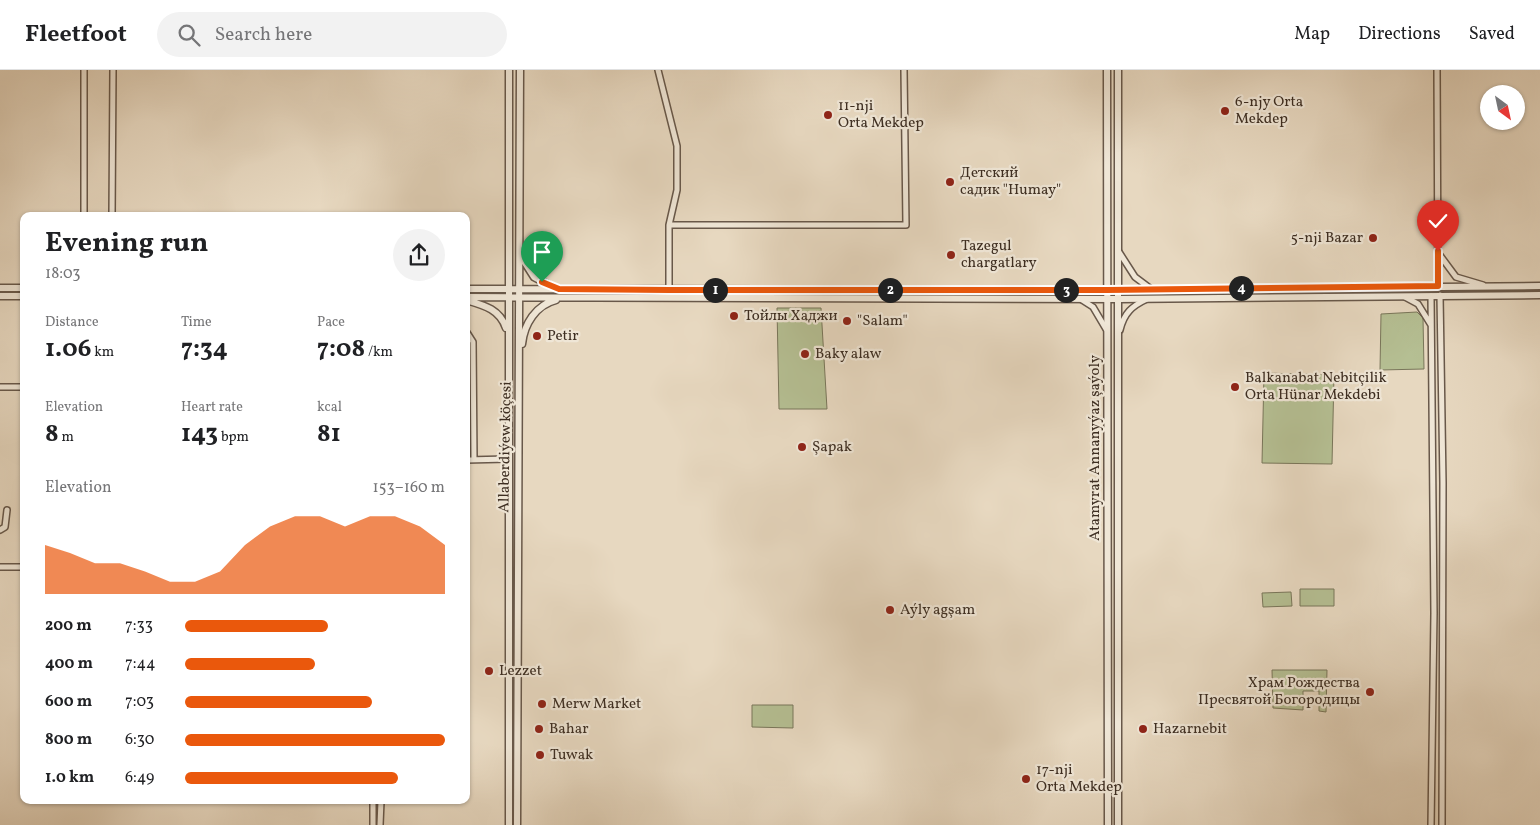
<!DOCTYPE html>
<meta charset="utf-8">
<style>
:root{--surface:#fff;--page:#f2f2f2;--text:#202124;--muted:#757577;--line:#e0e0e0;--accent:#ea580c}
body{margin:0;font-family:Vollkorn,serif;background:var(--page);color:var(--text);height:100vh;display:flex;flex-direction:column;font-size:19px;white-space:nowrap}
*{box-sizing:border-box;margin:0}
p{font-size:16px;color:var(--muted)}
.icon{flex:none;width:28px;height:28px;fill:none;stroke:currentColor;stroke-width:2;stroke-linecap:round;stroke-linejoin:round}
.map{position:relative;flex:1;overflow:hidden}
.sheet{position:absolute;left:20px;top:142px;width:450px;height:592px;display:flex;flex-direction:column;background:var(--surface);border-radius:10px;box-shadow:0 1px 4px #0004}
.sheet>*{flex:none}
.needle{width:32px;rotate:147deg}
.buttons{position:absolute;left:1480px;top:15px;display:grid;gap:10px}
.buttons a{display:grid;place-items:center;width:45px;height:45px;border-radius:50%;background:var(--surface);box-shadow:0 1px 4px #0004;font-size:25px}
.pin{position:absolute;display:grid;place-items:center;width:42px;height:42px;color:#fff;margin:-51px -21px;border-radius:50% 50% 50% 0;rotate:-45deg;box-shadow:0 0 5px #0007}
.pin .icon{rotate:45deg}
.km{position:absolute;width:25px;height:25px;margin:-12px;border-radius:50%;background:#222;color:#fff;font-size:14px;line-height:25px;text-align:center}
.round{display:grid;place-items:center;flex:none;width:52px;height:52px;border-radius:26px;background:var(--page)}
.summary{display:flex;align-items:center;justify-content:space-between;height:85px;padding:0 25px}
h1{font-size:28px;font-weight:700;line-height:38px}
.stats{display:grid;grid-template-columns:repeat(3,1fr);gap:8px;height:85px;padding:5px 25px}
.stats div{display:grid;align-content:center}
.stats b{font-size:25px;font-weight:700}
.stats small{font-size:14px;font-weight:400}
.stats p{font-size:14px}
.chart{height:140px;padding:10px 25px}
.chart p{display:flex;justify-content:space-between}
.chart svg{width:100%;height:90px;margin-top:5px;fill:var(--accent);opacity:.7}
ul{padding:0 25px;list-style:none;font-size:16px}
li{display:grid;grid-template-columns:80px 60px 1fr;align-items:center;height:38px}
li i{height:12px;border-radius:6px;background:var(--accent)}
header{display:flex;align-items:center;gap:30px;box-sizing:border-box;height:70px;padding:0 25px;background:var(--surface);border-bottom:1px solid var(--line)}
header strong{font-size:24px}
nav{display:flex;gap:28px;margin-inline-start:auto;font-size:18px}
.search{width:350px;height:45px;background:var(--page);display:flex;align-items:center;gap:12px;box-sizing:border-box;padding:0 18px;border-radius:28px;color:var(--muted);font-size:19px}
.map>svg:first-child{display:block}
</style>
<header>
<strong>Fleetfoot</strong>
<div class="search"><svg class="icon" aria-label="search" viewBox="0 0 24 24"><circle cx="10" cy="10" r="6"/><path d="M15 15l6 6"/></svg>Search here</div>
<nav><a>Map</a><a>Directions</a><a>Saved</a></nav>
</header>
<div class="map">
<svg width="1540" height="755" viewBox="0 0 1540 755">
<rect width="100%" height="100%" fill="#e7d8c0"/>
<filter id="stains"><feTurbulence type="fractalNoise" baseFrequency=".004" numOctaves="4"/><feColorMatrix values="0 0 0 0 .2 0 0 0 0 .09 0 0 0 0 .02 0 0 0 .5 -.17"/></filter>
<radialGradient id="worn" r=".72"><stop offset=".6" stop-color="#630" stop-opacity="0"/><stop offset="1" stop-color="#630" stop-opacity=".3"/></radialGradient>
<path fill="#b5bf93" stroke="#79765a" d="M777,238H821L827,339H779Z
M1417,242L1423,248L1424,299L1380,300L1381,244Z
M1264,303L1334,305L1332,394L1262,393Z
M1300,519H1334V536H1300Z
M1291,522L1292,536L1263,537L1262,523Z
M1272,600H1327L1326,642L1319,641V621H1303V640L1273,638Z
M752,635H793V658L752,657Z"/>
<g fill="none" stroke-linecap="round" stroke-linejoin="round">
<defs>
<path id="minor" d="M658,0L677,76V120L669,155V220
M1437,0L1438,216
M84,146V0
M112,146L113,0
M669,155H906L904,0
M1119,182L1135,207L1151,219
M1439,184L1456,207L1483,215
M1440,225L1443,413L1442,755
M1431,226L1434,543L1431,755
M1405,227L1418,234L1431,255
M1082,230L1093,237L1106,259
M1120,260C1124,243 1132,236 1147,229
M466,261L473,272L474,390
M0,317H24
M466,390L508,389
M0,460L5,457L7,440
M0,497H24
M373,755V731
M380,755L381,731"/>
<path id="tertiary" d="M509,0V755
M1107,0L1108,755
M520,185L534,207L553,217
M0,218H24
M466,219L1107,220L1540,216
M0,226H24
M466,227L1119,229L1540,225
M466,230C483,235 500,239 506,258
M522,274C524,254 536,235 556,230
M517,755L520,0
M1118,755V0"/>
</defs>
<use href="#minor" stroke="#68584a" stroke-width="8"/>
<use href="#tertiary" stroke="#68584a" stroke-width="9"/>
<use href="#minor" stroke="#efe6d6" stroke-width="5"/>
<use href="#tertiary" stroke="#efe6d6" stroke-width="6"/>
</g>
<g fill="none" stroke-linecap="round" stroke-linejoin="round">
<defs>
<path id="route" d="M542,212L559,219L669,220H1107L1438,216V181"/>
</defs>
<use href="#route" stroke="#fff" stroke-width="10"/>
<use href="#route" stroke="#ea580c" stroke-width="6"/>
</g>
<g fill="#8f2418" stroke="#efe6d6" stroke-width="2">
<circle cx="1225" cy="41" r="5"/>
<circle cx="828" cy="45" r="5"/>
<circle cx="950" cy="112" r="5"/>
<circle cx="1373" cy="168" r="5"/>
<circle cx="951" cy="185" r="5"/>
<circle cx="734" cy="246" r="5"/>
<circle cx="847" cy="251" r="5"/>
<circle cx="537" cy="266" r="5"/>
<circle cx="805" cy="284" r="5"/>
<circle cx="1235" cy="317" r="5"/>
<circle cx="802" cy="377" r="5"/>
<circle cx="890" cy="540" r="5"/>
<circle cx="489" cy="601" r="5"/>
<circle cx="1370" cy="622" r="5"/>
<circle cx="542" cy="634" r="5"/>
<circle cx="539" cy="659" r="5"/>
<circle cx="1143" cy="659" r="5"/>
<circle cx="540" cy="685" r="5"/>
<circle cx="1026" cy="709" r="5"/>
</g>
<g text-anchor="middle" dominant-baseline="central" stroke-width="4.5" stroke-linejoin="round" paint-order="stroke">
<g font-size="15" fill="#3d2e22" stroke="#efe6d6" text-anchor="start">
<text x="1235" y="32">6-njy Orta<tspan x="1235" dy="17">Mekdep</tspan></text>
<text x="838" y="36">11-nji<tspan x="838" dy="17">Orta Mekdep</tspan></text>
<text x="960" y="103">Детский<tspan x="960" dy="17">садик "Humay"</tspan></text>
<text x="1363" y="168" text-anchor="end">5-nji Bazar</text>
<text x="961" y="176">Tazegul<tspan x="961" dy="17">chargatlary</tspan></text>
<text x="744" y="246">Тойлы Хаджи</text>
<text x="857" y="251">"Salam"</text>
<text x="547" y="266">Petir</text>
<text x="815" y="284">Baky alaw</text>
<text x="1245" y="308">Balkanabat Nebitçilik<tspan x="1245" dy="17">Orta Hünar Mekdebi</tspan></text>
<text x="812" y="377">Şapak</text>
<text x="900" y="540">Aýly agşam</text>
<text x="499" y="601">Lezzet</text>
<text x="1360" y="613" text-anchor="end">Храм Рождества<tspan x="1360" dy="17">Пресвятой Богородицы</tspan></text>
<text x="552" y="634">Merw Market</text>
<text x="549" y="659">Bahar</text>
<text x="1153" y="659">Hazarnebit</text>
<text x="550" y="685">Tuwak</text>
<text x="1036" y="700">17-nji<tspan x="1036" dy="17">Orta Mekdep</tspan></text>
</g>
<g font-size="15" fill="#3d2e22" stroke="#efe6d6">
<text transform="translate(506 377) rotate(-89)">Allaberdiýew köçesi</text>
<text transform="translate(1095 378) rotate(-90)">Atamyrat Annanyýaz şaýoly</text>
</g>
</g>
<rect width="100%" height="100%" filter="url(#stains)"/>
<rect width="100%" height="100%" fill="url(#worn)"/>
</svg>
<div class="buttons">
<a><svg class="needle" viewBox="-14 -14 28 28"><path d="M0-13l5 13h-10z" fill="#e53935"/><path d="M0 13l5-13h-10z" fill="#757577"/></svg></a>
</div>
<div class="pin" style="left:542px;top:212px;background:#1e9e55"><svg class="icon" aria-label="arrive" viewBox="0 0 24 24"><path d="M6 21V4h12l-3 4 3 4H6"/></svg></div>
<div class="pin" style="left:1438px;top:181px;background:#d93025"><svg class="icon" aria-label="check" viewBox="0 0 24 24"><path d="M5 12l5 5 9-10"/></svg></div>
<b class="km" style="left:715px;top:220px">1</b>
<b class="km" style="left:890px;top:220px">2</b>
<b class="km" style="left:1066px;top:220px">3</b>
<b class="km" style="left:1241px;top:218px">4</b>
<section class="sheet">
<div class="summary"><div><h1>Evening run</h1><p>18:03</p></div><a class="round"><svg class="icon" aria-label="share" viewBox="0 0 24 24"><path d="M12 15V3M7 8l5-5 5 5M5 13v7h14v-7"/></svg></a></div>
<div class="stats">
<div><p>Distance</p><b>1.06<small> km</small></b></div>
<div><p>Time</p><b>7:34</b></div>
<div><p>Pace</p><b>7:08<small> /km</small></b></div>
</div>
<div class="stats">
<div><p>Elevation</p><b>8<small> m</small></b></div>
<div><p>Heart rate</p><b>143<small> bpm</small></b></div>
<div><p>kcal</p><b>81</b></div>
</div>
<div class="chart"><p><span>Elevation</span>153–160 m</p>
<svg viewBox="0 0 160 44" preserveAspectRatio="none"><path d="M0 44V20L10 24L20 29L30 29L40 33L50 38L60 38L70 33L80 20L90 11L100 6L110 6L120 11L130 6L140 6L150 11L160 20V44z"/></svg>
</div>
<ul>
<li><b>200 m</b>7:33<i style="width:55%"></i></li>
<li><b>400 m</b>7:44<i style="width:50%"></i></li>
<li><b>600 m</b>7:03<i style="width:72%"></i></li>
<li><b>800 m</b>6:30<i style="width:100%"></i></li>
<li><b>1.0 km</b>6:49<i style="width:82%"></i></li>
</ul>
</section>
</div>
